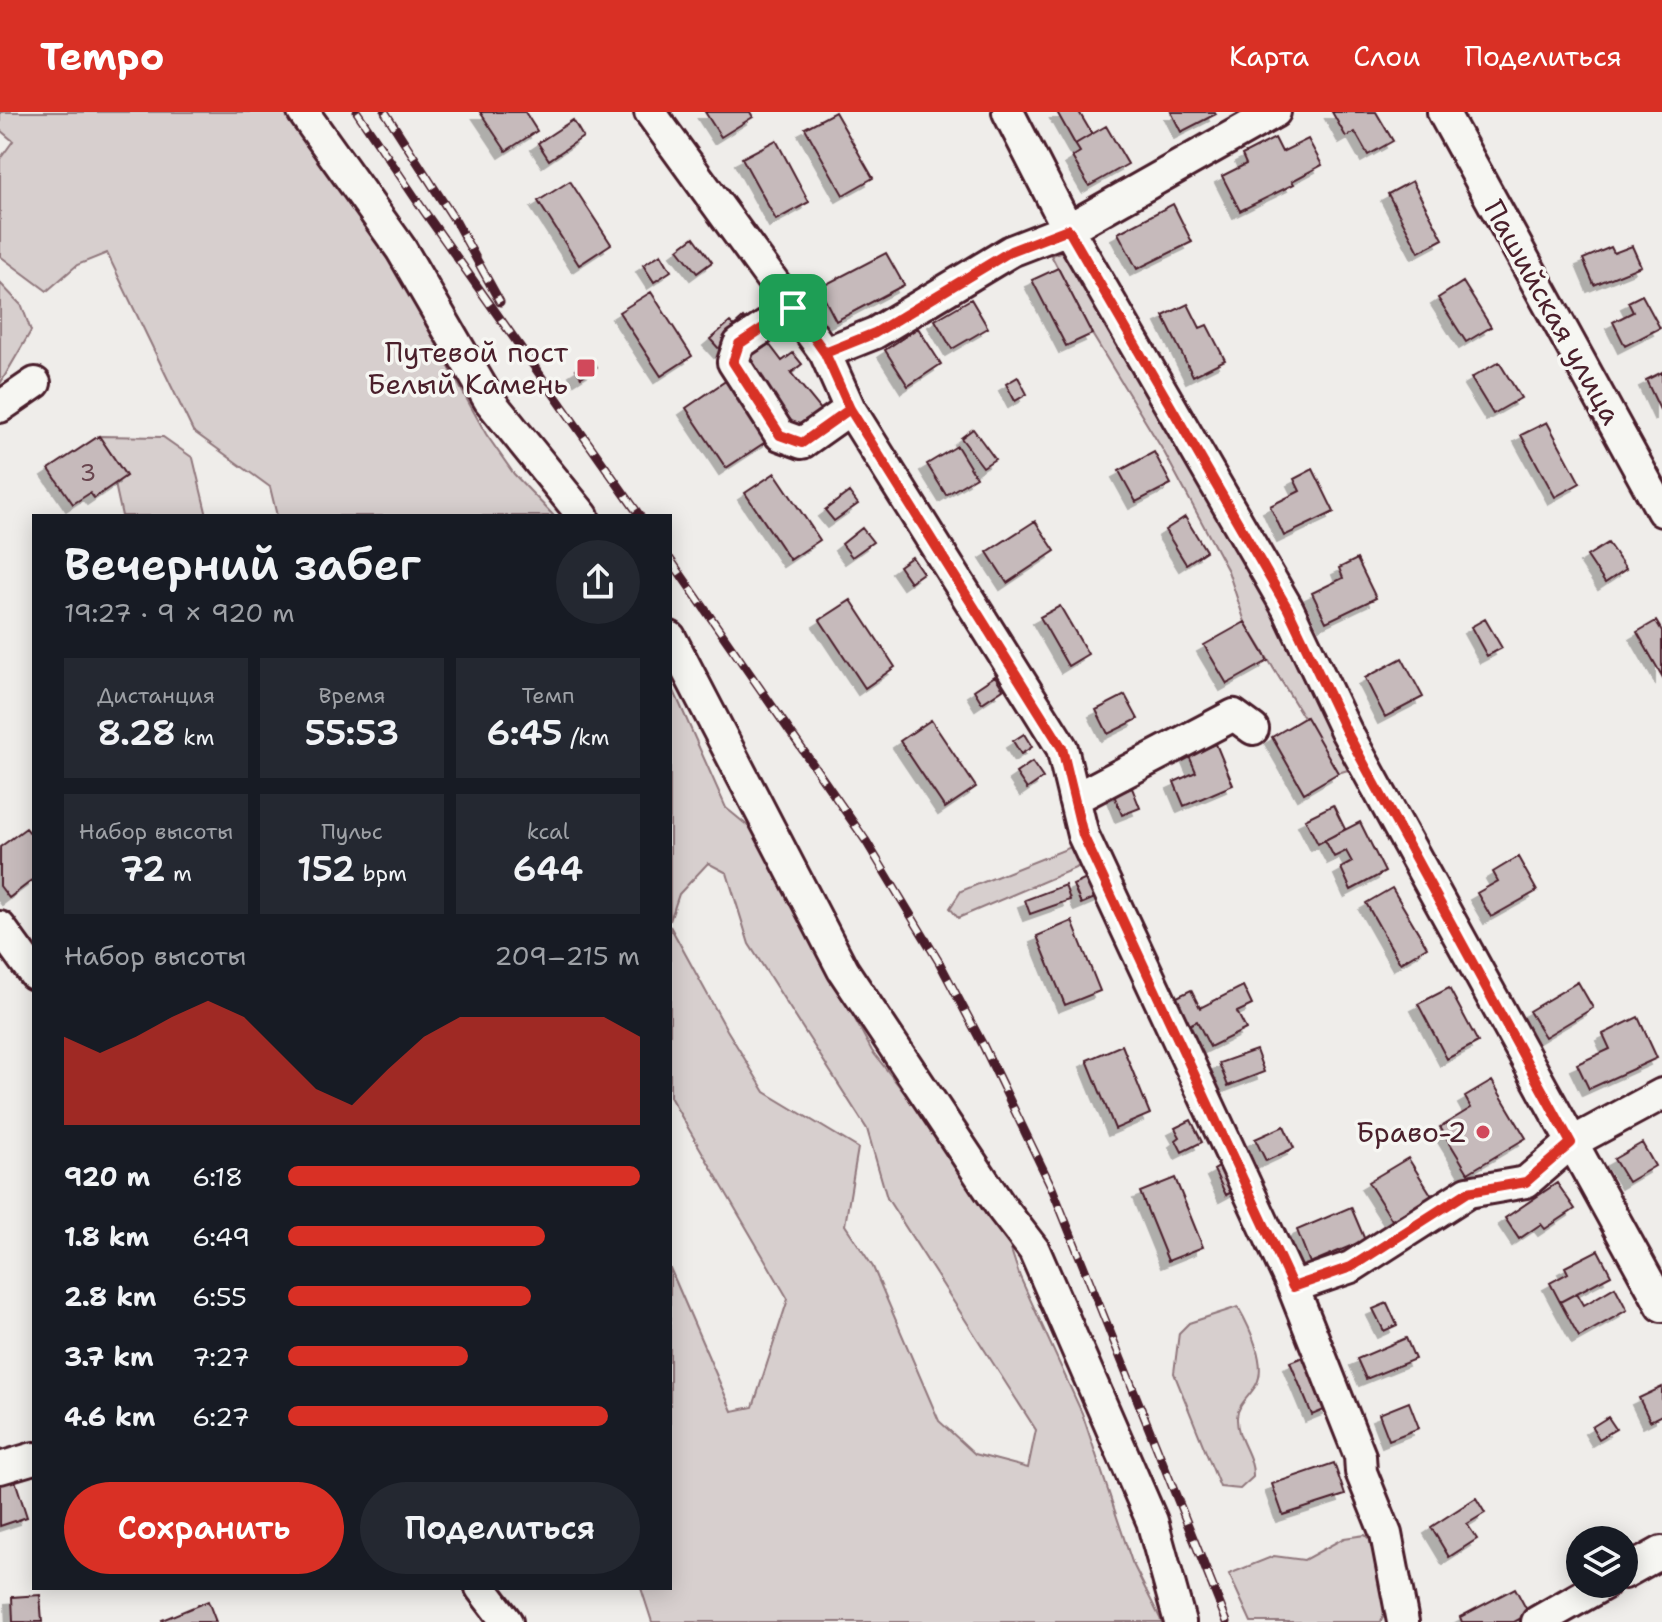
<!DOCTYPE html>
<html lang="ru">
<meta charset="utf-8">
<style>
:root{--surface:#171b24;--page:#242831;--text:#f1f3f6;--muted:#9ea1a6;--accent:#d93025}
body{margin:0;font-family:"Shantell Sans",sans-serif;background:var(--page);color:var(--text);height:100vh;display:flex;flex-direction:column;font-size:30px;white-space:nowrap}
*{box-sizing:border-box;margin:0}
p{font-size:26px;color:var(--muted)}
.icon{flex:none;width:44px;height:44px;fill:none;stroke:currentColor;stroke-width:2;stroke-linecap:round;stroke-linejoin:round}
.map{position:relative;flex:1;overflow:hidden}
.panel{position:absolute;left:32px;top:402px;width:640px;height:1076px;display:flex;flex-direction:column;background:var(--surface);border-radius:0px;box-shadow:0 4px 20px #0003}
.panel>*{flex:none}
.tools{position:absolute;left:1566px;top:1414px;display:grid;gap:16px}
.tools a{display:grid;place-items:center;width:72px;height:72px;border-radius:50%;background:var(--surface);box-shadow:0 4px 20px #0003;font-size:40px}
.pin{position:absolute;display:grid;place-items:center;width:68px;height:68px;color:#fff;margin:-34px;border-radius:16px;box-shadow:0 4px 12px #0006}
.round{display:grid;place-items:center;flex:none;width:84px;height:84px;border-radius:42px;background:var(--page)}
.head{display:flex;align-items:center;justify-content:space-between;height:136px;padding:0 32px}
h1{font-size:44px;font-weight:600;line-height:60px}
.stats{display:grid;grid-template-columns:repeat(3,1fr);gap:12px;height:136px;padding:8px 32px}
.stats div{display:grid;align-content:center;border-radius:0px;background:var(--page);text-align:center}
.stats b{font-size:34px;font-weight:600}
.stats small{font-size:22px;font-weight:400}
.stats p{font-size:22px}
.chart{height:224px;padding:16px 32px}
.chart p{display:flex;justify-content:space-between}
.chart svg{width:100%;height:144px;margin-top:8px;fill:var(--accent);opacity:.7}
.cta{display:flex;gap:16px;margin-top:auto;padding:16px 32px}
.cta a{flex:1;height:92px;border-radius:48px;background:var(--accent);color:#fff;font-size:32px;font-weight:600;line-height:92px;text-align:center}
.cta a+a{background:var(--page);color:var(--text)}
ul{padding:0 32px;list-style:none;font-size:26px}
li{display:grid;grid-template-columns:128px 96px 1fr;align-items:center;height:60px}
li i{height:20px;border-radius:10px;background:var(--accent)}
header{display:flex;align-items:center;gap:48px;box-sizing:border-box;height:112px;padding:0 40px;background:var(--accent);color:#fff}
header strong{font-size:38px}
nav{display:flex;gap:44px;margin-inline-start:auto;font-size:28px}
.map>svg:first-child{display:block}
</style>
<header>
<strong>Tempo</strong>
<nav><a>Карта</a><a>Слои</a><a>Поделиться</a></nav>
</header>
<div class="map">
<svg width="1662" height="1510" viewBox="0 0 1662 1510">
<defs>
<filter id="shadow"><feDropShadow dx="-7" dy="7" stdDeviation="0" flood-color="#0004"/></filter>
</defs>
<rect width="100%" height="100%" fill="#efedea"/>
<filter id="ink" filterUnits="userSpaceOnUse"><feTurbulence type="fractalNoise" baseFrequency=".0125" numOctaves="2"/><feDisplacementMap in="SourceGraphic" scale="16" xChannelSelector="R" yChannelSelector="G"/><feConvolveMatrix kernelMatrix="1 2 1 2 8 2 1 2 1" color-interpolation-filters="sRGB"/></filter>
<g filter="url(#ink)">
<path fill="#d7cfce" stroke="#90777c" stroke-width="2" d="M0,0H286L397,161L486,322L514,362L554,404H277L270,375L193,319L107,141L77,153L47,179L0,144V47L13,29L0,18Z
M1069,137L1274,493L1358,655L1338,661L1245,510L1228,459L1164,340L1092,222L1051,143Z
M0,171L22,194L31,219L0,272Z
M99,324L163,325L193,346L207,404H122L115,372L126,364Z
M670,570L726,696L754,719L872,939L958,1050L1009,1132L1020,1165L1082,1301L1132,1450L1162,1510H652L641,1476H670V1156L732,1299L753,1295L788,1187L670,985V814L727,918L765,980L858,1036L845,1113L873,1155L939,1309L975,1342L1028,1356L1036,1318L887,1086L867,1017L749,832L727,761L708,751L679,782L670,809Z
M1071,735L1081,740L1085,752L958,806L950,796L961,779Z
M1238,1195C1249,1214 1268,1253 1256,1273C1250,1284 1238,1292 1237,1305C1236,1328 1254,1342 1253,1365L1240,1377L1220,1375L1174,1261L1179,1221L1189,1211Z
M1365,1423C1397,1451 1393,1472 1381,1510H1251L1229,1462L1274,1444L1304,1448L1344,1426Z"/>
<path fill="#c6babb" stroke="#4a1f2b" stroke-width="2" filter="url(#shadow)" d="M480,0H525L537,19L506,39Z
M705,0H750L753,5L721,25Z
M835,0L873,66L843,83L805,16Z
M1057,0H1079L1092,22L1075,32Z
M1171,0H1215L1216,2L1181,20Z
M1332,0H1376L1393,29L1368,43L1355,20L1346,25Z
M573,8L583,25L549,48L538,31Z
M1106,14L1128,52L1089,74L1072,45L1080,40L1075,32Z
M1275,26L1282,40L1308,27L1322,53L1292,69L1294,72L1240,99L1222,64L1246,52L1242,43Z
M776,28L809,90L776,108L742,46Z
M570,69L611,132L579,153L538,89Z
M1412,69L1443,127L1419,140L1388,82Z
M1173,92L1192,130L1137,157L1118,121Z
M694,125L712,150L697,161L678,137Z
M1632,134L1641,154L1594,173L1583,147L1611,135L1614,141Z
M886,141L904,173L836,209L819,176Z
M661,142L671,159L654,170L643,153Z
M1058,156L1092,222L1066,234L1032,168Z
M1463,170L1491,215L1466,230L1438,186Z
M651,180L692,244L661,264L619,200Z
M1642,183L1660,216L1625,234L1613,210L1633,200L1628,190Z
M971,187L988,216L952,237L935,208Z
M1188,192L1200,216L1207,213L1225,248L1193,264L1163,204Z
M743,206L749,213L721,239L710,227L730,210L734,214Z
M918,216L941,252L908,274L885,238Z
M766,228L782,249L793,241L802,252L791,261L823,300L799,319L742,246Z
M592,247L597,255L581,265L576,257Z
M1499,250L1521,286L1493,302L1471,266Z
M1662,260V302L1646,268Z
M1018,265L1027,282L1015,289L1006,272Z
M730,266L770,327L726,356L686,296Z
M1547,310L1580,371L1555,385L1521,323Z
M973,317L995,347L983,355L961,326Z
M99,324L126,364L94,386L90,381L73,392L49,357Z
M957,334L976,365L946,383L927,352Z
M1154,340L1171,372L1136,390L1119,359Z
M1313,357L1334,400L1284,424L1270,394L1300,379L1294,367Z
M775,361L820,428L790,448L745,381Z
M849,380L858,392L834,409L825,398Z
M1185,405L1206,439L1186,452L1165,418Z
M1035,409L1055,439L1007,471L987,440Z
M862,416L873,430L852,445L842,432Z
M1608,431L1626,457L1605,471L1587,444Z
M912,445L923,461L910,470L899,454Z
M1357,447L1376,486L1326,510L1312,481L1343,466L1339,456Z
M851,488L895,555L865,576L820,508Z
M1060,494L1088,542L1068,554L1040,505Z
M1485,507L1502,536L1487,544L1471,515Z
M1656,509L1662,519V564L1637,520Z
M1245,510L1268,549L1227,572L1204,533Z
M1402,546L1423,585L1385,605L1365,566Z
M995,564L1003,577L982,591L974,578Z
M1125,583L1138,607L1108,622L1096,598Z
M1306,605L1338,661L1304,681L1272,625Z
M931,608L976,675L945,696L900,629Z
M1024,622L1032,635L1021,642L1013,629Z
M1216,632L1233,673L1184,694L1174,670L1196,660L1189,644Z
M1032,650L1043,666L1027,677L1016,661Z
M1132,676L1140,696L1122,703L1114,683Z
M1333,693L1345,717L1318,732L1305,707Z
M1360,710L1385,760L1351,778L1341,756L1352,750L1346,739L1334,745L1325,728Z
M26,716L34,726V767L9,786L0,774V735Z
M1518,745L1537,779L1491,805L1477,781L1498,769L1493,760Z
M1093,764L1102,783L1081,792L1073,773Z
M1065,773L1070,788L1030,802L1025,788Z
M1392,776L1427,835L1400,851L1366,791Z
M1072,809L1100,879L1065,893L1037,824Z
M1578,870L1593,896L1545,925L1529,899Z
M1243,874L1252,893L1237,900L1246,917L1210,935L1197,909L1189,913L1175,886L1191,878L1200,896Z
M1449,876L1478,930L1447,947L1418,892Z
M1638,905L1657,946L1589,977L1577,952L1610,937L1603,922Z
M1122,933L1150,1002L1115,1017L1087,948Z
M1256,938L1264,960L1228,974L1219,951Z
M1492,969L1526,1026L1468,1061L1440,1015L1471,996L1465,985Z
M1191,1008L1202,1030L1182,1040L1176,1028L1180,1025L1175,1016Z
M1284,1014L1294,1036L1266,1049L1255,1027Z
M1642,1031L1655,1054L1628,1070L1614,1047Z
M1408,1046L1432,1084L1392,1108L1368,1070Z
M1226,1051L1239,1076L1226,1083L1214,1058Z
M1175,1066L1203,1135L1168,1149L1140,1080Z
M1557,1071L1575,1097L1545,1117L1541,1112L1519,1127L1505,1106Z
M1351,1095L1365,1128L1310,1151L1297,1118Z
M1598,1138L1611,1163L1560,1190L1550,1171L1568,1161L1565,1155Z
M1615,1175L1627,1198L1579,1225L1560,1190L1577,1181L1584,1193Z
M1387,1191L1397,1213L1384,1219L1373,1197Z
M1406,1226L1415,1247L1366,1267L1357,1247Z
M1308,1243L1329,1296L1312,1303L1290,1250Z
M1662,1275V1303L1650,1309L1639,1286Z
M1409,1290L1419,1316L1389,1328L1379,1302Z
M1608,1305L1616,1317L1599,1327L1592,1315Z
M1334,1351L1345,1383L1283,1403L1272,1372Z
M15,1368L27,1405L0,1414V1372Z
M1476,1386L1485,1401L1467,1412L1477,1427L1449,1445L1431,1415Z
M1515,1476L1529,1502L1514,1510H1462L1460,1505Z
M40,1483L42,1510H13L12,1485Z
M208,1489L216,1510H163L162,1508Z"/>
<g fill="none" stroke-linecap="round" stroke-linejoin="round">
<defs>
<path id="minor" d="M303,0L401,137L489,288L583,404
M650,0L825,241L850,297L1062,636L1083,723L1293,1175L1360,1344L1361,1360L1386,1422L1403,1510
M1008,0L1068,117L1288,497L1346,619L1662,1194
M1443,0L1662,399
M793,196L739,232L733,250L780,323L802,331L850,297
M825,241L875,221L1011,139L1068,117L1275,0
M0,295L35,271
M670,525L843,858L1001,1095L1034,1138L1152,1409L1180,1510
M1074,687L1234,603L1253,617
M0,815L34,862
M1293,1175L1351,1155L1468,1080L1526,1070L1571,1031L1662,982
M0,1356L34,1346
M1624,1461L1662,1440
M481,1476L507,1510
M1537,1510L1604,1472"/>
</defs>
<use href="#minor" stroke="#4a1f2b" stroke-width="36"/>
<use href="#minor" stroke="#f6f6f2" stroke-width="30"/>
<defs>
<path id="rail" d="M357,0L424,99L640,404
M385,0L456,110L500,190
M670,447L866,729L939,850L983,933L1052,1076L1227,1510"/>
</defs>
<use href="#rail" stroke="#4a1f2b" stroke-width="9"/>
<use href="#rail" stroke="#f6f6f2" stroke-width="6" stroke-dasharray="18" stroke-linecap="butt"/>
</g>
</g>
<g fill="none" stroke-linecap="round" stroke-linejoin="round" filter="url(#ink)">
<defs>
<path id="route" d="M793,196L739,232L733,250L780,323L802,331L850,297L825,241L875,221L1011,139L1068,117L1288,497L1346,619L1571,1031L1526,1070L1468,1080L1351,1155L1293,1175L1083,723L1062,636L850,297L825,241L793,196"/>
</defs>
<use href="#route" stroke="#fff" stroke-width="16"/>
<use href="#route" stroke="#d93025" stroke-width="10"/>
</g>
<g fill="#d1495b" stroke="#f6f6f2" stroke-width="3">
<rect x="576" y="246" width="20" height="20" rx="4"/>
<circle cx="1483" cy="1020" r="8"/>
</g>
<g text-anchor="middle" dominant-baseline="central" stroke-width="7" stroke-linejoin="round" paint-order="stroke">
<g font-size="24" fill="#69464f">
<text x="88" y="361">3</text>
</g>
<g font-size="28" fill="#4a1f2b" stroke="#f6f6f2">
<text transform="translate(1553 200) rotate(61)">Пашийская улица</text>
</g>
<g font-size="28" fill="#4a1f2b" stroke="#f6f6f2" text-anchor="end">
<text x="568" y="240">Путевой пост<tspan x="568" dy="32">Белый Камень</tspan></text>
<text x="1467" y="1020">Браво-2</text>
</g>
</g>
</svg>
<div class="tools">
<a><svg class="icon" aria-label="layers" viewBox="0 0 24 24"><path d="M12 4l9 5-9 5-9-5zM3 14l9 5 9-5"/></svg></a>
</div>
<div class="pin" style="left:793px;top:196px;background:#1e9e55"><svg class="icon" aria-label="arrive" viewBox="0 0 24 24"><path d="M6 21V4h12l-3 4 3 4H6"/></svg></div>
<section class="panel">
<div class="head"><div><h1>Вечерний забег</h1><p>19:27 · 9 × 920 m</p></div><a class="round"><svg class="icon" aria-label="share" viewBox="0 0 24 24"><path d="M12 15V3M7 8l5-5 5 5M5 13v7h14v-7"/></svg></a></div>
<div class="stats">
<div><p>Дистанция</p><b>8.28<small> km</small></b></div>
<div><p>Время</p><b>55:53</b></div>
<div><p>Темп</p><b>6:45<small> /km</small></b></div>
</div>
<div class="stats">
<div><p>Набор высоты</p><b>72<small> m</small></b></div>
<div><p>Пульс</p><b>152<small> bpm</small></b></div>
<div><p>kcal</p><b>644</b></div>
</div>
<div class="chart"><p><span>Набор высоты</span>209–215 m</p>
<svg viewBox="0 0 160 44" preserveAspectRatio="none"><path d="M0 44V17L10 22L20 17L30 11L40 6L50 11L60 22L70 33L80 38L90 27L100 17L110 11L120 11L130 11L140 11L150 11L160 17V44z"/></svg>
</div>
<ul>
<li><b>920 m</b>6:18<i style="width:100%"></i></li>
<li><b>1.8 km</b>6:49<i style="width:73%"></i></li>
<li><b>2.8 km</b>6:55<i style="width:69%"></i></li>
<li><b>3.7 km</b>7:27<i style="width:51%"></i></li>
<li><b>4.6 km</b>6:27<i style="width:91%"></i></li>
</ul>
<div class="cta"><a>Сохранить</a><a>Поделиться</a></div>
</section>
</div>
